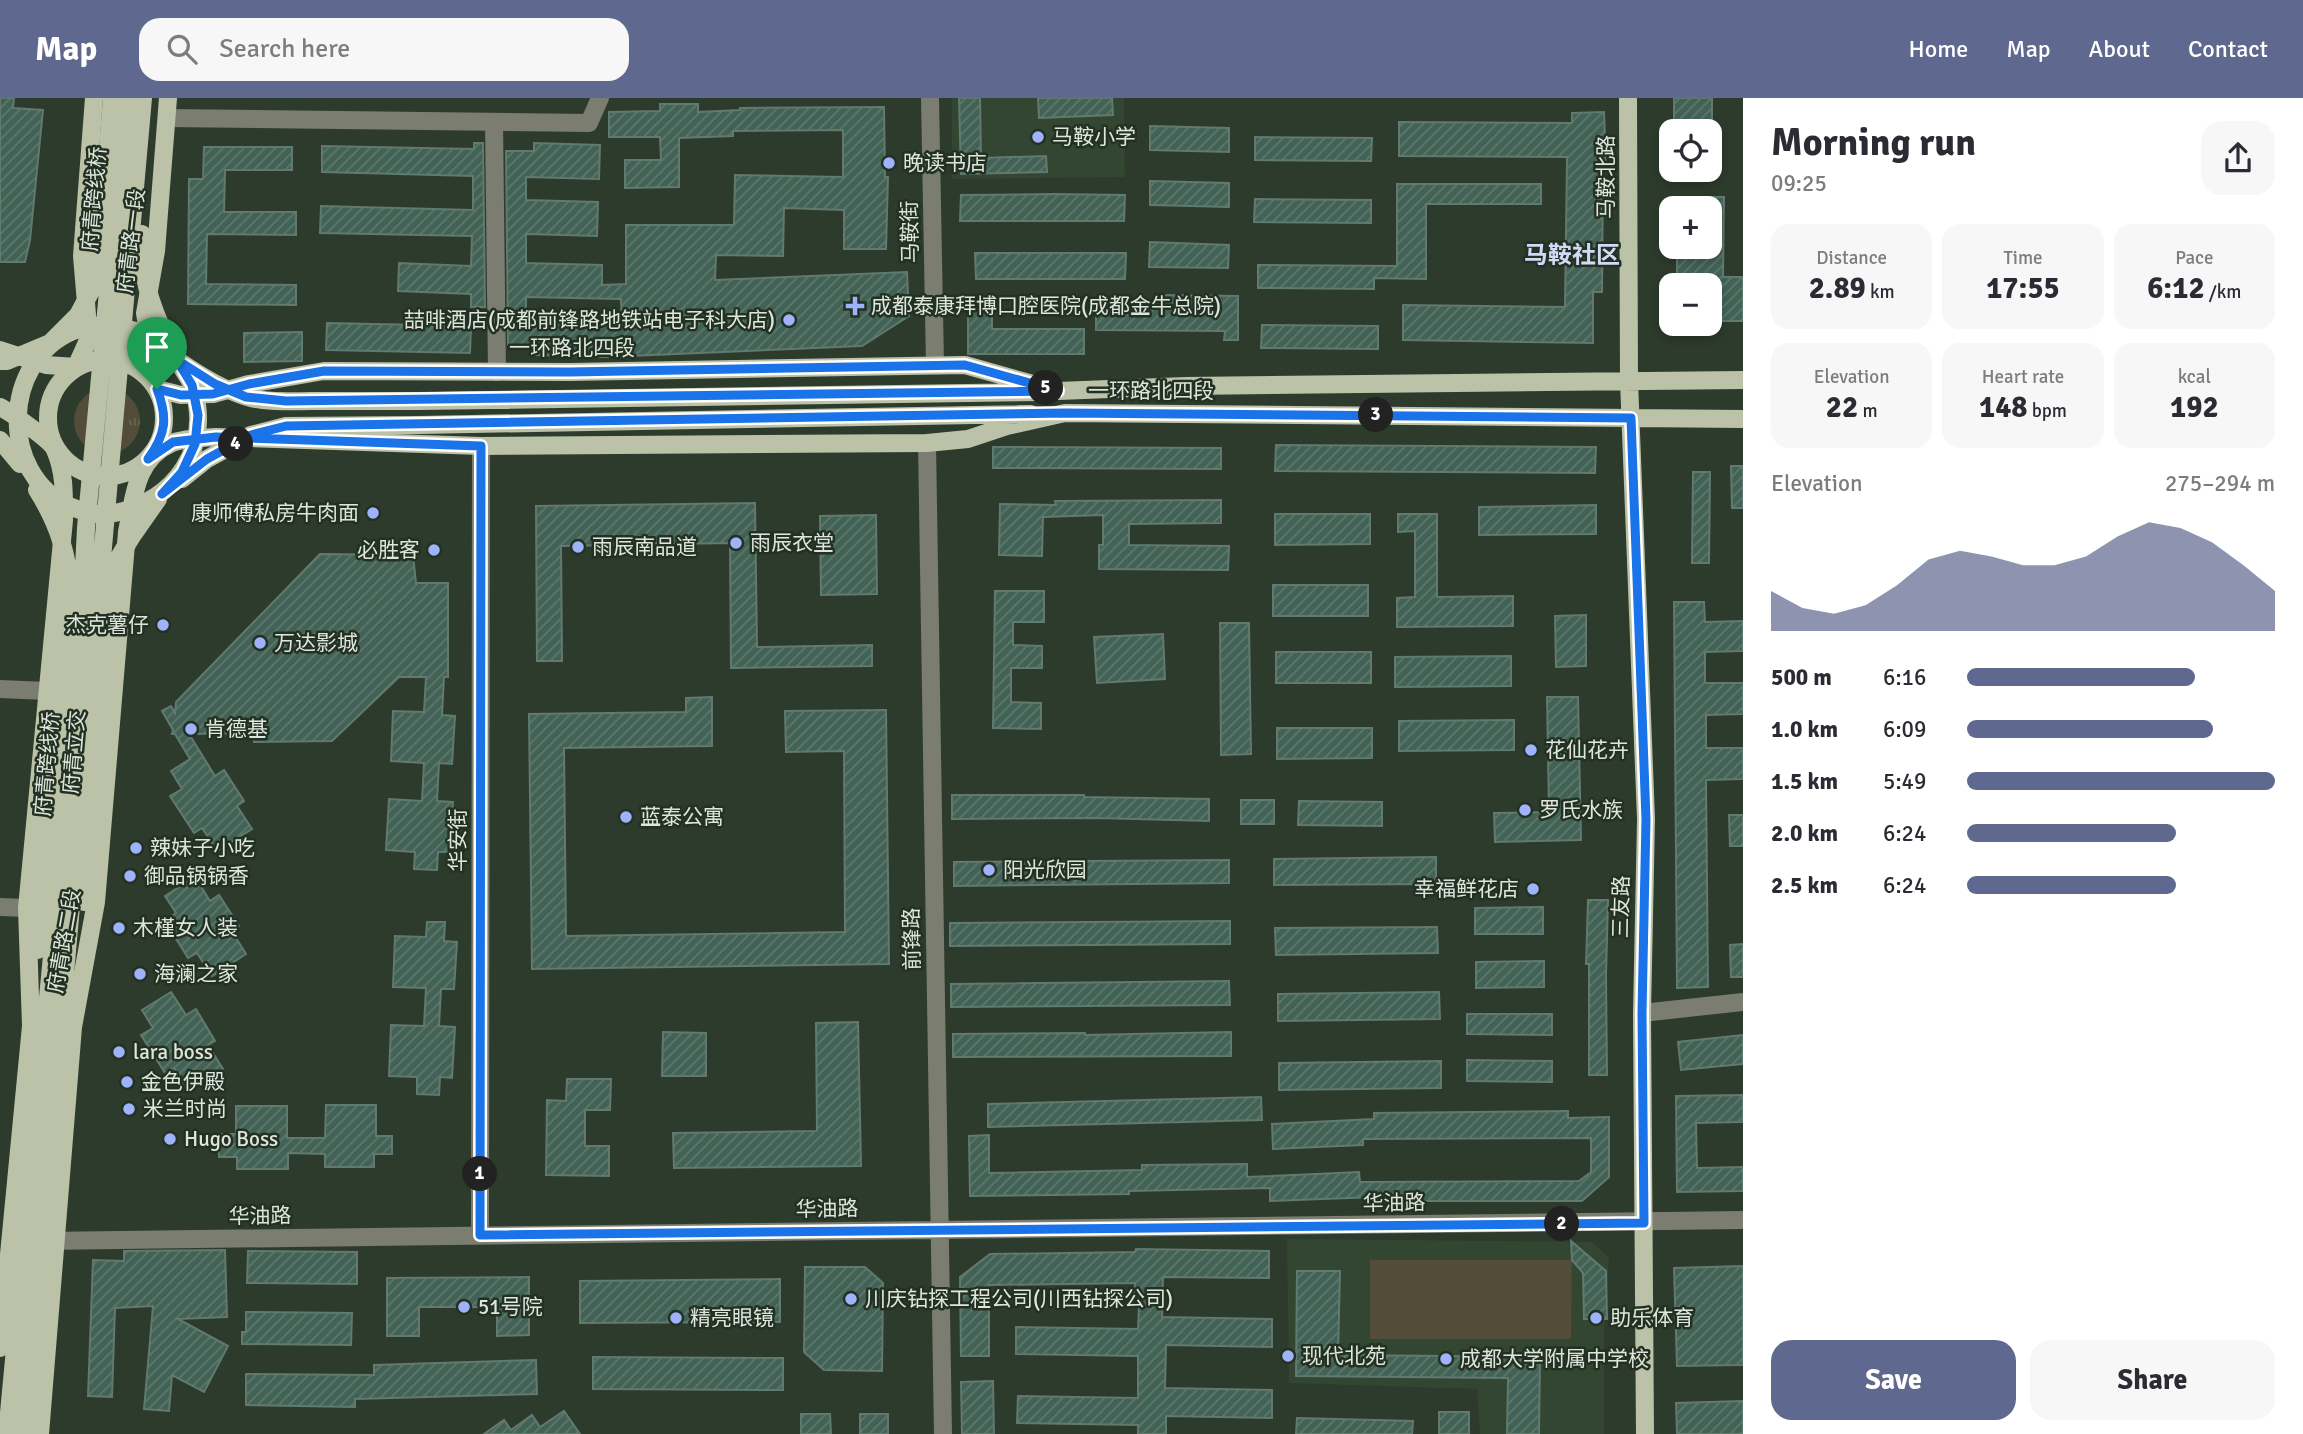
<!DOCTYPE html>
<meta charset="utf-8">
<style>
:root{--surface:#fff;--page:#f7f7f7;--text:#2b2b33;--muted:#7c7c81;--accent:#5f688e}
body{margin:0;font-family:Signika,"Noto Sans SC",sans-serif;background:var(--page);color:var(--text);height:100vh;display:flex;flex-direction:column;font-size:26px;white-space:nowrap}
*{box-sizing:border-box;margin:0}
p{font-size:23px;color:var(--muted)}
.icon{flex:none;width:38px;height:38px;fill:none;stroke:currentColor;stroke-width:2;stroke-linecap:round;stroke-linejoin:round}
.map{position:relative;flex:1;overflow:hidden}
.details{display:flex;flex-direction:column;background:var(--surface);width:560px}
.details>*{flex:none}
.controls{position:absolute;left:1659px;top:21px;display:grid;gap:14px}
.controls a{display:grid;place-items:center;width:63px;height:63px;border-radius:14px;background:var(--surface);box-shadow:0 4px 10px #0003;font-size:35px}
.pin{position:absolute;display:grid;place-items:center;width:60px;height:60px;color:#fff;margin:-72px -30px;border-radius:50% 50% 50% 0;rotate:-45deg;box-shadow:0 0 7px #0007}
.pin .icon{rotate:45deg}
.km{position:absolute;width:35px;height:35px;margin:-18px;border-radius:50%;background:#222;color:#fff;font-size:19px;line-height:35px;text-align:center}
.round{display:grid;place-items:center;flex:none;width:74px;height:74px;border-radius:21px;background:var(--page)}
.head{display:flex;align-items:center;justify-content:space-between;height:119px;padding:0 28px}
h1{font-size:38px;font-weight:700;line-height:52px}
.metrics{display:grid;grid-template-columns:repeat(3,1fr);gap:10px;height:119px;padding:7px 28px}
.metrics div{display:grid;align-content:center;border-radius:18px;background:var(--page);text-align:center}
.metrics b{font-size:30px;font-weight:700}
.metrics small{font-size:19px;font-weight:400}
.metrics p{font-size:19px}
.chart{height:196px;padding:14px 28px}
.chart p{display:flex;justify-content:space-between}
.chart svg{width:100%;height:126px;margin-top:7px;fill:var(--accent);opacity:.7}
.cta{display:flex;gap:14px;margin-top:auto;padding:14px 28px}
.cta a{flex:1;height:80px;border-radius:21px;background:var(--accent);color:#fff;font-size:28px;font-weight:700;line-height:80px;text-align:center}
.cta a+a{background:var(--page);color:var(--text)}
ul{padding:0 28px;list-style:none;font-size:23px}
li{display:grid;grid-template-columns:112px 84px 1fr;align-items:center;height:52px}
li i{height:18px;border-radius:9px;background:var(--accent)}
header{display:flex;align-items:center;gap:42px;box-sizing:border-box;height:98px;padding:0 35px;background:var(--accent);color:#fff}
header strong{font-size:33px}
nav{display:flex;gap:38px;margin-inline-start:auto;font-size:24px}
.search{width:490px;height:63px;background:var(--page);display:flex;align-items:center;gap:18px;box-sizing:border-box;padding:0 24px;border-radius:21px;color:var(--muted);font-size:26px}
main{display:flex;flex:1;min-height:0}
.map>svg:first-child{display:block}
</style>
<header>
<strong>Map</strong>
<div class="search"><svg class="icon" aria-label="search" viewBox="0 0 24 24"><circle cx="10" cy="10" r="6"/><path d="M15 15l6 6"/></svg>Search here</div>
<nav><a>Home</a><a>Map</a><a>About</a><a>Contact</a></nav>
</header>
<main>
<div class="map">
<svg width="1743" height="1336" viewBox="0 0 1743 1336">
<defs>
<pattern id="grass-tufts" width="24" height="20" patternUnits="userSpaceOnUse" patternTransform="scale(1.75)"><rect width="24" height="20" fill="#534c38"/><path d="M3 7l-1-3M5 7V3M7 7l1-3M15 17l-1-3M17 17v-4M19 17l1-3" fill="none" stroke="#6b6654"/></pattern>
<pattern id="building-hatch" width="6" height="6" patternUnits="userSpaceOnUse" patternTransform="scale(1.75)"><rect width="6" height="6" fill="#426256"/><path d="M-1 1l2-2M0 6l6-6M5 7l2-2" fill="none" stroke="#5d786e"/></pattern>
</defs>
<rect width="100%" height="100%" fill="#2d3b2c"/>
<path fill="#334632" d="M952,0H1124L1125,79L952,81Z
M1287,1141L1592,1144L1609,1160L1604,1237V1336H1480L1477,1291L1289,1285Z"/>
<path fill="url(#grass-tufts)" d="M74 323a33 33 0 1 1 66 0a33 33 0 1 1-66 0Z"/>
<path fill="#534c38" d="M1370,1162H1572L1571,1241H1370Z"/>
<path fill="url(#building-hatch)" stroke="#627970" stroke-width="2" fill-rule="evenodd" d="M0,0H14L13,10L43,12L30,142L25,164H0Z
M959,0H980L981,60L1046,58L1047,74L961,76Z
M1038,0H1112L1113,17L1039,20Z
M1674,0H1712V33H1674Z
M660,6H698V14L740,12V10L884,9L885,79H888L886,151H844V112L784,110L783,158L716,157L715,182L907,174L909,218L862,248L606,259L536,257V247H508L506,53H534V45L600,47L599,81L526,79V102L598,104L597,138L526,136V165L602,167V187L626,186V127H734L735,77L843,79V32L733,33V38L679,40V89L625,90V62H661L660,39H609V14L660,13ZM526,199L621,201L622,226L526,223Z
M1604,14L1606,68H1603L1602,194H1593V245L1403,242V207L1565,209L1567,59L1399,58V24L1572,25V15Z
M1150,28L1229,30V54L1150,52Z
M1255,39L1372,40L1371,63L1255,62Z
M474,45H483L485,209H471V196L398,193L399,165L471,168L472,138L320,135L321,108L473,112V78L322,74V48L474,51Z
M204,49H292V72H225L224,114H296V137L207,136L206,186L296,187V207L188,206L189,81H203Z
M1150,83L1229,85V109L1150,107Z
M1397,86H1541V106H1426V181L1374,180V191L1258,190V167L1397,168Z
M1054,96L1125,97L1124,123H960L961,97Z
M1710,99H1724L1723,179H1743V223H1710V187H1677V149H1710Z
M1255,101L1371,102V125L1254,124Z
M1150,144L1229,147L1228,170L1149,169Z
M975,155H1126L1125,181H976Z
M1156,197L1238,198V242H1224L1225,233L1096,232V208L1156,209Z
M968,207H992V231H1084V256H968Z
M327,225L471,228L470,255L326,252Z
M1262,227L1378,228V251L1261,250Z
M302,234V263L244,264V235Z
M1276,347L1596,349L1595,375L1275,373Z
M993,349L1221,350V371L993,370Z
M1731,368H1743V410H1732Z
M1693,374H1710L1709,465H1692Z
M1221,402V425L1129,426V447L1229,448L1228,472L1099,471V447H1103V417L1043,419L1042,458L999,457L1000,406L1056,407L1055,403Z
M755,405L757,549L872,547V568L731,570L730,445L561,448L562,563H537L536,408Z
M1596,407V436L1479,437V409Z
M1275,416H1370V446L1275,447Z
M1398,416H1437V499L1513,498V528L1397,529V500L1415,499V433L1398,434Z
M876,417L877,496L821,497L820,418Z
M320,456L413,457L416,485H448V579H444L442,617L455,618L452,666L439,665L437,703L453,704L450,754H438L437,772L414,771L415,754L386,752L389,701L422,703L424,665L391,663L393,613L424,614L426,579H399L332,643L254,644V635L189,636L215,678L224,672L244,703L237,708L252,731L217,753L202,730L194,735L170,698L182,691L171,673L190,661L175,636H172L173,632L162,613L171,608L175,615L176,604Z
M1273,487H1368V518H1273Z
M995,493H1044V524H1013V547L1042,548V570H1011V604L1041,605V631L993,630Z
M1674,504H1704L1705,524L1743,523V553L1705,554V585H1743V616L1706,617V650H1743V681L1706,682L1708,889L1677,890Z
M1586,517V568L1556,569L1555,518Z
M1220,525H1249L1251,656L1221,657Z
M1163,536L1165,581L1097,585L1094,539Z
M1276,554H1371V585H1276Z
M1511,558V588L1395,589V559Z
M712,599V648L564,650L566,838L845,834L844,653L786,654L785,613L886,612L889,866L532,871L529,616L686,614V600Z
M1547,599H1578L1581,742L1495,744L1494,715L1549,714Z
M1514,622V652L1399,653V623Z
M1277,630H1372V660L1277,661Z
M952,697H1084V699L1209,701V723L1096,720L952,721Z
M1241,702H1274V726H1241Z
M1299,703L1382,704V728L1298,727Z
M1729,717H1743V748H1730Z
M1436,759V786L1274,787V761Z
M1229,762V785L954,788V764Z
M195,779L210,803L219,797L239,828L231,832L246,856L212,878L197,855L188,860L165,823L176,815L165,798Z
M1588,802H1608L1606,877L1607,977H1589V866H1586Z
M1543,809V836H1475V810Z
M1230,823V846L950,848V825Z
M427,824H445L444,843L457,844L454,891H441L439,928L455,929L452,980L440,979L439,997L417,996V979L389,978L391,927L424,928L426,890L393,889L395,838L426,839Z
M1437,829L1438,855L1276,857L1275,830Z
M1743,846V879H1731L1730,847Z
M1544,863V889L1476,890V864Z
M1229,883L1230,907L951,909V886Z
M171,894L186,917L196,911L215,943L208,947L223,971L188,993L174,970L165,975L141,937L153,930L142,912Z
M1439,894L1440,921L1278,923V896Z
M1467,916H1552V937L1467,936Z
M858,924L861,1068L674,1070L673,1035L817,1033L816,925Z
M663,934L706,935V978H662Z
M1231,934V958L953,959V936L1085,935V937Z
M1743,937V966L1681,972L1678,944Z
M1467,962L1552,963V984L1467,983Z
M1441,963V990L1279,992V965Z
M567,981H611L610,1012H585V1048H609V1078L546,1077L547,1002L566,1003Z
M1743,997V1024L1696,1025L1697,1070L1743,1069V1093L1677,1094L1676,998Z
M1261,999L1262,1022L988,1029V1006Z
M326,1007H376V1038H392V1056H374V1069H325V1056L288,1055V1071H237V1059H219V1036H236V1008H287V1040H325Z
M1568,1013V1020L1609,1019V1079L1582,1103H1376V1099L1270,1103V1090L1129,1093V1096L970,1098L969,1038L989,1037V1075L1142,1072V1067L1247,1066V1079L1359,1074L1360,1084L1579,1083L1591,1074V1040L1363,1041V1047L1273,1051L1272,1026L1374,1021V1015Z
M1571,1143L1606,1173L1607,1221H1584L1583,1175L1572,1162Z
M1136,1151L1269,1153V1180L1163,1179L1162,1219L1272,1221V1249L1166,1247L1165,1290L1272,1292V1320L1166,1318V1336H1138V1327L1017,1325L1018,1298L1138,1300V1258L1016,1256V1229L1138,1231L1139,1208H1134L1135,1185L989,1187V1258H961L960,1179L990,1156L1135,1154Z
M225,1152L227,1219L178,1221L228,1248L204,1294L172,1277L169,1313L144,1311L153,1208L115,1210L112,1299L88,1298L93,1162L124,1163V1153Z
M248,1153L357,1154V1186L247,1185Z
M1743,1168V1267L1677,1268L1674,1170Z
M805,1169H865L883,1185L882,1273L824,1272L804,1254Z
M1297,1173H1340L1338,1257L1540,1259L1539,1336H1507L1508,1280L1296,1278Z
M529,1179V1237L497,1238V1209H419V1238H387V1180Z
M780,1181V1224L580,1225V1183Z
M246,1214L352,1215L351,1247L242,1246V1234H246Z
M593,1259L783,1260V1292L593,1291Z
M536,1262L537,1296L355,1301V1309L246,1307V1276L374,1277V1267Z
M993,1283L994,1336H962L961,1284Z
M1743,1303V1336H1677L1676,1305Z
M564,1313L580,1336H484L504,1322L511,1332L532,1317L540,1329Z
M1439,1314H1469V1336H1439Z
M801,1316H830L831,1336H801Z
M860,1316H888V1336H860Z
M1297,1320L1413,1323L1412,1336H1296Z"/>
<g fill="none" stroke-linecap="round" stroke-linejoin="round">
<path stroke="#7a7d70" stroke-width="18" d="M930,0L935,267
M167,20L589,25L600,0
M494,24L497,274
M927,345L943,1336
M0,591L47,593
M0,809L27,810
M1642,915L1743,904
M480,1137L481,348
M42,1143L1743,1122"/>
<path stroke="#bcc2a8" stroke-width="18" d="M168,0L156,153L145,215L157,291L181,297L213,296L249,286L324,273L570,274L965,267L1058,293L1186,288L1743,282
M1628,0L1629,283L1646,721L1642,915L1645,1336
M0,252L46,267L76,269L89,240L82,158L94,0
M48 320a58 58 0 1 1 116 0a58 58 0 1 1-116 0Z
M418,303L1041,294
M0,309C11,315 51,342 55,352C65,374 64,399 64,422L27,810L31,928L0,1250
M419,327L1031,316
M0,342L20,366
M38,852L42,803
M40,1336L73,929L96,804L127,434C134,399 135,361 172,345C184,340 203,340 216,339L481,348L927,345L968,341L1007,328L1065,315L1743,321"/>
<path stroke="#bcc2a8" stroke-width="18" d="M142,136C139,181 156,222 177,262C182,271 189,279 193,289C212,350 175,403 115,415C100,418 83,414 69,408C0,377 0,264 73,233C99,223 131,228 155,242C164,248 170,257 179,263C199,277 220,290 244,298C264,305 291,303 312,303C347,303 382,303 418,303
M0,263H7L50,245L78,217L91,193L100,148L112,0
M182,381L207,361L251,337L286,328L419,327
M37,392C60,428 67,457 72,499L42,803
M84,804L112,492L118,461L132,438L158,401
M7,1336L79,570L86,430L126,0
M24,1336L143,0"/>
</g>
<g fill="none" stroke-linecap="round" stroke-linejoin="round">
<defs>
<path id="route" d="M157,291C168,320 166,336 148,361L173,344L216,339L481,348L480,1137L1644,1125L1642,915L1646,721L1631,320L1065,315L286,328L251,337L207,361L162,396L182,374L195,346L198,317L192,287L177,262L215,286L246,299L286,303L1058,293L965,267L570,274L324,273L249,286L213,296L181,297L157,291"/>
</defs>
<use href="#route" stroke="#fff" stroke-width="14"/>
<use href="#route" stroke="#1a73e8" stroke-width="9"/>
</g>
<g fill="#9fb3fd" stroke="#233122" stroke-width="2.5">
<circle cx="1038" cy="39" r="7"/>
<circle cx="889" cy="65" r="7"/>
<path d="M851.5 197.5h7v7h7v7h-7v7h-7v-7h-7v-7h7z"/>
<circle cx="789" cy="222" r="7"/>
<circle cx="373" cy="415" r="7"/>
<circle cx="736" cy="445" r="7"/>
<circle cx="578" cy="449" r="7"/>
<circle cx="434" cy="452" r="7"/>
<circle cx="163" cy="527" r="7"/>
<circle cx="260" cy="545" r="7"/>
<circle cx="191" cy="631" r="7"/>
<circle cx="1531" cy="652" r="7"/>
<circle cx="1525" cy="712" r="7"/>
<circle cx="626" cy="719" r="7"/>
<circle cx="136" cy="750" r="7"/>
<circle cx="989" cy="772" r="7"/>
<circle cx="130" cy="778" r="7"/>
<circle cx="1533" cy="791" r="7"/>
<circle cx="119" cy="830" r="7"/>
<circle cx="140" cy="876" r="7"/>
<circle cx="119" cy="954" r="7"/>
<circle cx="127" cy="984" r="7"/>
<circle cx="129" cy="1011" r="7"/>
<circle cx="170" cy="1041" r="7"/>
<circle cx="851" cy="1201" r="7"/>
<circle cx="464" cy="1209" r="7"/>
<circle cx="676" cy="1220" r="7"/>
<circle cx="1596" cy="1220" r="7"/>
<circle cx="1288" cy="1258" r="7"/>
<circle cx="1446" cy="1261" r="7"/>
</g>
<g text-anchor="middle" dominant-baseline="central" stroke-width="5" stroke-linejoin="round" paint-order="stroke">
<g font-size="21" fill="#dde5dc" stroke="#233122" text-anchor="start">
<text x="1052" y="39">马鞍小学</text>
<text x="903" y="65">晚读书店</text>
<text x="871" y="208">成都泰康拜博口腔医院(成都金牛总院)</text>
<text x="775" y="222" text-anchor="end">喆啡酒店(成都前锋路地铁站电子科大店)</text>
<text x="359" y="415" text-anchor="end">康师傅私房牛肉面</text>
<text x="750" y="445">雨辰衣堂</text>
<text x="592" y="449">雨辰南品道</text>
<text x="420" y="452" text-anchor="end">必胜客</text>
<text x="149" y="527" text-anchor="end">杰克薯仔</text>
<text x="274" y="545">万达影城</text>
<text x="205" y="631">肯德基</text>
<text x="1545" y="652">花仙花卉</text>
<text x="1539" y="712">罗氏水族</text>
<text x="640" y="719">蓝泰公寓</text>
<text x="150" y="750">辣妹子小吃</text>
<text x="1003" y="772">阳光欣园</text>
<text x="144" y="778">御品锅锅香</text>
<text x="1519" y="791" text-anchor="end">幸福鲜花店</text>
<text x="133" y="830">木槿女人装</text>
<text x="154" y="876">海澜之家</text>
<text x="133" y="954">lara boss</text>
<text x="141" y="984">金色伊殿</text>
<text x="143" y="1011">米兰时尚</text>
<text x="184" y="1041">Hugo Boss</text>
<text x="865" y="1201">川庆钻探工程公司(川西钻探公司)</text>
<text x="478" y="1209">51号院</text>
<text x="690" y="1220">精亮眼镜</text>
<text x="1610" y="1220">助乐体育</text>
<text x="1302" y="1258">现代北苑</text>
<text x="1460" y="1261">成都大学附属中学校</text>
</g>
<g font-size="21" fill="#dde5dc" stroke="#233122">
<text transform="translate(1606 79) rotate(-90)">马鞍北路</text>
<text transform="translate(94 101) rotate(-85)">府青跨线桥</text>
<text transform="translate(910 134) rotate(-91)">马鞍街</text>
<text transform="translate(131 143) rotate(-83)">府青路一段</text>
<text x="572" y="250">一环路北四段</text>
<text x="1151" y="293">一环路北四段</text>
<text transform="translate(74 654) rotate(-85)">府青立交</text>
<text transform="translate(47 666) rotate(-85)">府青跨线桥</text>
<text transform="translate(458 742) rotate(-90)">华安街</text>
<text transform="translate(1621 809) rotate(-89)">三友路</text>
<text transform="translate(912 841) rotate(-91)">前锋路</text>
<text transform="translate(64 843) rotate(-80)">府青路二段</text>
<text transform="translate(1394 1105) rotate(-1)">华油路</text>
<text transform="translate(827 1111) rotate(-1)">华油路</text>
<text transform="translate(260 1118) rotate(-1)">华油路</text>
</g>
<g font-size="24" font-weight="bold" fill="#d0d9f5" stroke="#233122">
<text x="1572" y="157">马鞍社区</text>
</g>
</g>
</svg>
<div class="controls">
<a><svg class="icon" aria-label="locate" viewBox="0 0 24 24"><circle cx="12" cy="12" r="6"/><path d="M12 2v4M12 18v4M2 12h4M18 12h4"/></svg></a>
<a>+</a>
<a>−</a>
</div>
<div class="pin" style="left:157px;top:291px;background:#1e9e55"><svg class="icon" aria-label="arrive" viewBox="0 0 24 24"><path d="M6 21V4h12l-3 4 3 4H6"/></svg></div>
<b class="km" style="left:480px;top:1076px">1</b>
<b class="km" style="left:1562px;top:1126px">2</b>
<b class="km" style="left:1376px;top:317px">3</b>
<b class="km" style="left:236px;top:346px">4</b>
<b class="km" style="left:1046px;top:290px">5</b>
</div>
<section class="details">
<div class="head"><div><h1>Morning run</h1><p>09:25</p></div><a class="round"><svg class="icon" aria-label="share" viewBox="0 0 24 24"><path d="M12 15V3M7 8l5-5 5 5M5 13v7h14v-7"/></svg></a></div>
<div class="metrics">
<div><p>Distance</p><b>2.89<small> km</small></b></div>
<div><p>Time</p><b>17:55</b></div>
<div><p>Pace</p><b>6:12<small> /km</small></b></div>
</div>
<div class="metrics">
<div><p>Elevation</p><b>22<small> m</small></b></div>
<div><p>Heart rate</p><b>148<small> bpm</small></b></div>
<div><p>kcal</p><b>192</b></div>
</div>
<div class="chart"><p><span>Elevation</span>275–294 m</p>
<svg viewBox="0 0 160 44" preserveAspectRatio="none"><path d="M0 44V30L10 36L20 38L30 35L40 28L50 19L60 16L70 18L80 21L90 21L100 18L110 11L120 6L130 8L140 13L150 21L160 30V44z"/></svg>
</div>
<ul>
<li><b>500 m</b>6:16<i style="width:74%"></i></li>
<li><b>1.0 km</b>6:09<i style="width:80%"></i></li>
<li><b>1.5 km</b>5:49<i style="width:100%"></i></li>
<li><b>2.0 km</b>6:24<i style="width:68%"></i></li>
<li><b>2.5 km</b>6:24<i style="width:68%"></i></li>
</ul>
<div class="cta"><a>Save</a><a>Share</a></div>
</section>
</main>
